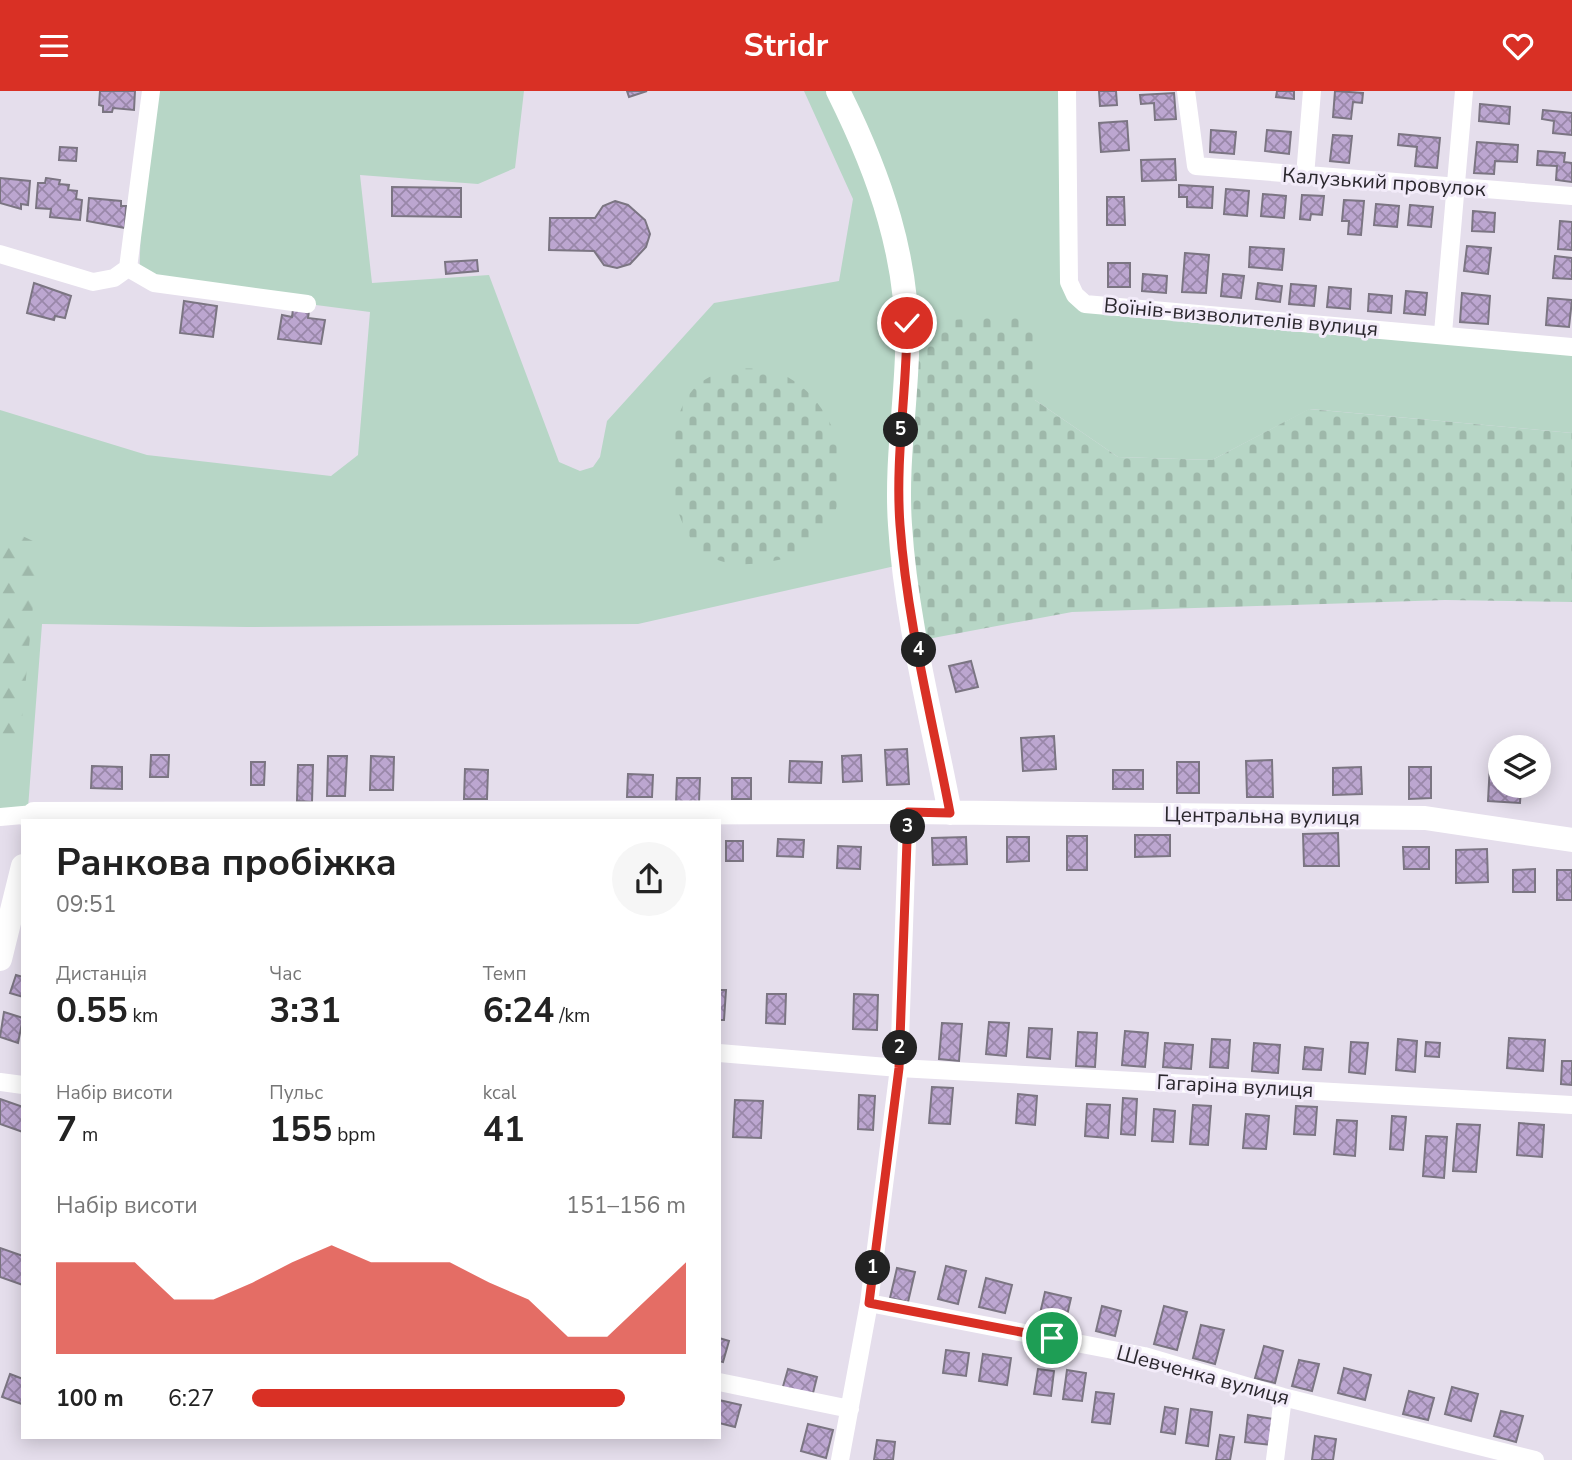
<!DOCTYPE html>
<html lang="uk">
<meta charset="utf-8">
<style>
:root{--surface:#fff;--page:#f6f6f6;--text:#222;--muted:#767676;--accent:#d93025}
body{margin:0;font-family:"Nunito Sans",sans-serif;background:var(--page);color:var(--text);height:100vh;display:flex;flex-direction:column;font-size:26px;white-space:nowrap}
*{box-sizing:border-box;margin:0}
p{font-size:23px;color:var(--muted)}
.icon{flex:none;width:38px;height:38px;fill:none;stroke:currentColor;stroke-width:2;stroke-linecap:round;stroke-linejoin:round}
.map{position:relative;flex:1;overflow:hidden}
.panel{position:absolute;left:21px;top:728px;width:700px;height:620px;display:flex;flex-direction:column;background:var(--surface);border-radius:0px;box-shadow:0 4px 18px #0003}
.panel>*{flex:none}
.controls{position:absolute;left:1488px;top:644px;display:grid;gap:14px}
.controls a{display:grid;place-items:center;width:63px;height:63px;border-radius:50%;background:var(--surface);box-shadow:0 4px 18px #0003;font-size:35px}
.pin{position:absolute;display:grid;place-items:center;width:60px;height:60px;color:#fff;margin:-30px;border:4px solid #fff;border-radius:50%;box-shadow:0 2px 7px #0007}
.km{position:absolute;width:35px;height:35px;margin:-18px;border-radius:50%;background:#222;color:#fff;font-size:19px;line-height:35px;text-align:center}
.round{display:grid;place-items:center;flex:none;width:74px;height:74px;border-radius:37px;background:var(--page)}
.summary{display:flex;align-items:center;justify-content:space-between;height:119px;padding:0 35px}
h1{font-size:38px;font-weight:700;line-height:52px}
.stats{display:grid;grid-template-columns:repeat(3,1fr);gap:10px;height:119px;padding:7px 35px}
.stats div{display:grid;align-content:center}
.stats b{font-size:35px;font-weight:700}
.stats small{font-size:19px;font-weight:400}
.stats p{font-size:19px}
.chart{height:196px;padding:14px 35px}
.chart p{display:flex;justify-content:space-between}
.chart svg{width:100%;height:126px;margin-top:7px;fill:var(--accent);opacity:.7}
ul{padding:0 35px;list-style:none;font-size:23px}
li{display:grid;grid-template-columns:112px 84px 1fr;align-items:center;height:52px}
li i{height:18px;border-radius:9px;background:var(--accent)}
header{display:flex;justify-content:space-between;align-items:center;height:91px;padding:0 35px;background:var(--accent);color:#fff;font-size:32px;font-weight:700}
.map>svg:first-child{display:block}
</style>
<header><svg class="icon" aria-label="menu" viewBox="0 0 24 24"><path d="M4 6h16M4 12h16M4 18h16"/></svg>Stridr<svg class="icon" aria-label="heart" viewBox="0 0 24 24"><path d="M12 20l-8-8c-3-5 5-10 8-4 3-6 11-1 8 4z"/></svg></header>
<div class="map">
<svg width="1572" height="1369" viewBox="0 0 1572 1369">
<defs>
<pattern id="forest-firs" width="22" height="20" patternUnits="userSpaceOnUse" patternTransform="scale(1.75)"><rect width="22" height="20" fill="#b7d6c6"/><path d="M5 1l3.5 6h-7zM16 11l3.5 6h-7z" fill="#9eb8aa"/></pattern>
<pattern id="cemetery-stones" width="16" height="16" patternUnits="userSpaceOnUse" patternTransform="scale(1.75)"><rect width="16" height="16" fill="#b7d6c6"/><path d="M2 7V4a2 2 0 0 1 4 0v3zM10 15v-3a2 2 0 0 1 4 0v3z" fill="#9eb8aa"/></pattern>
<pattern id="building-cross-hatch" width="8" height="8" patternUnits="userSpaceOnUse" patternTransform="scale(1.75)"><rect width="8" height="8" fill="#bca6d0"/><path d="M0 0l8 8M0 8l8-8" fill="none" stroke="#9987a9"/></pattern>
</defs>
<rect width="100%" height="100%" fill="#e5deec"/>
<path fill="#b7d6c6" d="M151,0H524L515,77L478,93L360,84L372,192L489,184L559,371L580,380L593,376L600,366L607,330L714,212L839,190L853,108L804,0H1067L1075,204L1572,256V342L1310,318L1212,369L1118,366L1035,309L943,231L907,232L904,473L638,533L247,536L42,533L28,717L0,719V319L147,364L331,385L358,364L370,221L139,191L143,79Z"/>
<path fill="url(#forest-firs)" d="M0,434L39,453L20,649L0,650Z"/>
<path fill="url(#cemetery-stones)" d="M1039,223L1035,309L1118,366L1212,369L1309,318L1572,342V511L1445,509L1072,521L917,550L904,473L907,232Z
M736,277C747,278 762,277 773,280C825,295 859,371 835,420C819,452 809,463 773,470C753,474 731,476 711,466C662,442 656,316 706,288C714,283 726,280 736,277Z"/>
<path fill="url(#building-cross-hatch)" stroke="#7b7582" stroke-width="2" d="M100,0H135L134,19L113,17L112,21H103V15L99,14Z
M627,0H647L629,6Z
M1099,0H1116L1117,14L1100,15Z
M1277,0H1294V8L1276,6Z
M1335,0L1363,2L1362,12L1353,11L1351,28L1333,26Z
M1174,2L1176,28L1155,29L1154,12L1141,13L1140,4Z
M1480,13L1510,16L1509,33L1479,30Z
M1543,19L1572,22V44L1553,42L1554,30L1542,28Z
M1127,30L1129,59L1101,61L1099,32Z
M1211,39L1236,41L1234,63L1210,61Z
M1267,39L1291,41L1289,63L1265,60Z
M1399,43L1440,47L1437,77L1415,75L1417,56L1398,54Z
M1333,44L1352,45L1349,72L1330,70Z
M1477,51L1518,54L1517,71L1495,70L1494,83L1474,82Z
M60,56L77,57L76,70L59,69Z
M1538,60L1565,62L1564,71L1572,72V91L1556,89L1557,75L1537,74Z
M1175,68L1176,89L1142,90L1141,69Z
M0,87L30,90L28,114L21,113V118L0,112Z
M46,87L60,89L59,93L69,94L68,99L77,100L76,108L82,109L80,129L50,126L51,118L36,117L38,92H45Z
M1179,94L1213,96L1212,117L1187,116V106H1179Z
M392,96L461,97V126L392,125Z
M1226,98L1249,100L1247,125L1224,123Z
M1263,103L1286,105L1284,127L1261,125Z
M1302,104L1324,105L1322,124L1311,123L1310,129L1300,128Z
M1107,106H1124L1125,134H1107Z
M89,107L121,110V115H126L125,137L87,130Z
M1344,109L1364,110L1361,144L1348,143L1349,130H1342Z
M615,110L628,114L645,129L650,143L646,156L630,173L617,177L604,174L594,160L549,159L550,127H595L603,115Z
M1376,113L1399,115L1397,136L1374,134Z
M1410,114L1433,116L1431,136L1408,134Z
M1473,120L1495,122L1494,141L1472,140Z
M1560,130L1572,131V159L1558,158Z
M1467,155L1491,157L1488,183L1464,180Z
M1250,156L1284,158L1282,179L1249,176Z
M1185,162L1209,164L1206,202L1182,201Z
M1555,165L1572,167V188L1553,187Z
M477,169L478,180L446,183L445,171Z
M1108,172H1130V196H1108Z
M1143,183L1167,185L1166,202L1142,200Z
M1223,183L1244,185L1241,207L1221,205Z
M34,192L71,205L65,227L55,225L54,229L27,222Z
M1258,192L1282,195L1280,211L1256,208Z
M1291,193L1316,195L1314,215L1289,213Z
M1329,196L1351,198L1350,218L1327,216Z
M1406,200L1427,202L1425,224L1404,222Z
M1462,202L1490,205L1488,233L1460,231Z
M1369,203L1392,205L1391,222L1368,220Z
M1548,207L1572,209L1569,236L1546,234Z
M184,210L217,215L213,246L180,242Z
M293,218L309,220L308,227L325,229L321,253L278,248L282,224L292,226Z
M971,570L978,596L956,601L949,575Z
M1054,645L1056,678L1023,680L1021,647Z
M907,658L909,693L887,694L885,659Z
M151,664H169L168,686H150Z
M861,664L862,690L843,691L842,665Z
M328,665H347L345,705H327Z
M371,665L394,666L393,699H370Z
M1272,669L1273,706H1247L1246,670Z
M790,670L822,671L821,692L789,691Z
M251,671H265L264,694H251Z
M1177,671H1199V702H1177Z
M1490,673L1500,674V695H1521L1520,712L1488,710Z
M298,674H313L312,711L297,710Z
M92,675L122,676V698L91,697Z
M1361,676L1362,703L1333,704V677Z
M1409,676H1431V707L1409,708Z
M465,678L488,679L487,708H464Z
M1113,679H1143V698H1113Z
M628,683L653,684L652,706H627Z
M677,687H700L699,712L676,711Z
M732,687H751V708H732Z
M1338,742L1339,775H1304L1303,743Z
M1135,744H1170V765L1135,766Z
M1067,745H1087V779H1067Z
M966,746L967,773L933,774L932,747Z
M1007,746H1029V770L1007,771Z
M778,748L804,749L803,766L777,765Z
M726,750H743V770H726Z
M838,755L861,756L860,778L837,777Z
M1403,756H1429V778H1404Z
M1487,758L1488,791L1456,792V759Z
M1535,778V801H1513V779Z
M1557,779H1572V809H1557Z
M16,884L23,886V906L10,902Z
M719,899H726L724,929H719Z
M767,903H786L785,933L766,932Z
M854,903L878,904L877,939L853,938Z
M4,921L23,927L18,952L0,946Z
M989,931L1009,932L1006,965L986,963Z
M942,932L962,933L959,970L939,968Z
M1029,937L1052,938L1050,968L1027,966Z
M1125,940L1148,942L1145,976L1122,974Z
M1078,941L1097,942L1095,976L1076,975Z
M1509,947L1545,949L1543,980L1507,977Z
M1212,948L1230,949L1228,977L1210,976Z
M1398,948L1417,950L1415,981L1396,979Z
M1351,951L1368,952L1365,983L1349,981Z
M1426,951L1440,952L1439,966L1425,965Z
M1165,952L1193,954L1191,978L1163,976Z
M1254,952L1280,954L1278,982L1252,980Z
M1305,956L1323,958L1321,979L1303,978Z
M1562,970H1572V994L1561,993Z
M932,996L953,997L950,1033L929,1032Z
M1018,1003L1037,1005L1035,1034L1016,1032Z
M859,1004L875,1005L873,1039L858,1038Z
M1123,1007L1137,1008L1135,1044L1121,1043Z
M0,1008L23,1016V1041L0,1033Z
M735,1009L763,1010L761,1047L733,1046Z
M1087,1013L1110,1014L1108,1047L1085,1045Z
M1193,1014L1211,1015L1208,1054L1190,1053Z
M1296,1015L1317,1016L1315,1044L1294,1043Z
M1154,1018L1175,1020L1173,1051L1152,1050Z
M1246,1023L1269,1025L1266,1058L1243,1057Z
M1392,1025L1406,1026L1403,1059L1390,1058Z
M1337,1029L1357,1030L1355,1065L1334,1063Z
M1519,1032L1544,1034L1542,1066L1517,1064Z
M1457,1033L1480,1034L1476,1081L1453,1080Z
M1426,1045L1447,1046L1444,1087L1423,1085Z
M0,1157L23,1165V1194L0,1186Z
M946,1175L966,1180L958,1213L938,1208Z
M897,1177L915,1181L908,1211L890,1207Z
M986,1187L1012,1194L1005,1222L979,1216Z
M1045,1201L1071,1207L1065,1233L1039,1227Z
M1102,1215L1121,1220L1115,1245L1096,1240Z
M1164,1215L1187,1221L1177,1259L1154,1253Z
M1201,1234L1224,1239L1215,1273L1193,1267Z
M719,1247L729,1250L723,1271L719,1270Z
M1264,1255L1283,1260L1275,1292L1255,1287Z
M946,1259L969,1262L966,1285L943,1282Z
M983,1263L1011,1267L1007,1294L979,1290Z
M1299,1269L1319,1273L1312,1300L1292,1295Z
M1344,1277L1371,1284L1365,1309L1338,1302Z
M788,1278L817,1286L812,1306L782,1299Z
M1038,1278L1054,1280L1051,1305L1034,1303Z
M1067,1279L1086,1282L1082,1310L1063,1308Z
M10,1283L23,1288L22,1313L2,1306Z
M1452,1296L1478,1303L1471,1330L1445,1323Z
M1409,1300L1434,1307L1428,1329L1403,1323Z
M1096,1301L1114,1303L1110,1333L1092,1331Z
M719,1309L741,1314L735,1336L719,1332Z
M1165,1316L1178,1318L1175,1343L1161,1341Z
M1191,1318L1212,1321L1208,1355L1186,1352Z
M1501,1320L1523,1325L1516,1351L1494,1345Z
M1248,1324L1274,1328L1271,1354L1245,1351Z
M808,1333L833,1339L826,1367L801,1360Z
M1220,1344L1234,1346L1230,1369H1216Z
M1315,1345L1336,1348L1333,1369H1312Z
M877,1349L895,1351L893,1369H874Z"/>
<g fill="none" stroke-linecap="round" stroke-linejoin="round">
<path stroke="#fff" stroke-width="18" d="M151,0L128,177L154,192L307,213
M1067,0L1069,191L1075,204L1085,213L1572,256
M1186,0L1196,75L1572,105
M1305,85L1312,0
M0,163L93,191L114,187L128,177
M1443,242L1464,0
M0,726L34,723
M719,962L899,977L1572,1014
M0,991L23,994
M869,1212L1144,1265L1283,1306L1535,1369
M719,1291L850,1318
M840,1369L869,1212L899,977L908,721
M1275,1369L1283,1306"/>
<path stroke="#fff" stroke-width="24" d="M838,0C880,84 910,169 907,264C905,321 896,377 900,434C906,530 932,627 950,722
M32,730L34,723L908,721L1425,727L1572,749
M0,868L23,775"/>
</g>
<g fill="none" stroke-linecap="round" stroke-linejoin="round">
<defs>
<path id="route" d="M907,232C907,300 895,366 900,434C907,530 932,627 950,722L908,721L899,977L869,1212L1052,1247"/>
</defs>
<use href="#route" stroke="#fff" stroke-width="14"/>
<use href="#route" stroke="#d93025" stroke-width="9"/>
</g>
<g text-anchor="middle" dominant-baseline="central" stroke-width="6" stroke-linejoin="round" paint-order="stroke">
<g font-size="21" fill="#2b282e" stroke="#f2ebf9">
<text transform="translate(1384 91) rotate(4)">Калузький провулок</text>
<text transform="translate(1241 226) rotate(5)">Воїнів-визволителів вулиця</text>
<text transform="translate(1262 725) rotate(1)">Центральна вулиця</text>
<text transform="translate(1235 995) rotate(3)">Гагаріна вулиця</text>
<text transform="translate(1203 1284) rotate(15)">Шевченка вулиця</text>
</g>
</g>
</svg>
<div class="controls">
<a><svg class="icon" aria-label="layers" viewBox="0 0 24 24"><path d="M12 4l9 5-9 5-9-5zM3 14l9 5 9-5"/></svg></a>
</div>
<div class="pin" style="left:1052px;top:1247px;background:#1e9e55"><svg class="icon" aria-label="arrive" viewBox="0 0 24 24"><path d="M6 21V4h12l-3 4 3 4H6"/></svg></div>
<div class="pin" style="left:907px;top:232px;background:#d93025"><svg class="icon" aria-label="check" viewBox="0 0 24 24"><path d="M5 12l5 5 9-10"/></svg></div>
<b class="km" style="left:873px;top:1177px">1</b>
<b class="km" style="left:900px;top:957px">2</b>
<b class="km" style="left:908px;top:736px">3</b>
<b class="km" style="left:919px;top:559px">4</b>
<b class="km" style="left:901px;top:339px">5</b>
<section class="panel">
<div class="summary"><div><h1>Ранкова пробіжка</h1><p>09:51</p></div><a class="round"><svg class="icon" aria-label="share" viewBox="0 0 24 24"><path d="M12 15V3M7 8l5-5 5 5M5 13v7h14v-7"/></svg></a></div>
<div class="stats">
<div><p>Дистанція</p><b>0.55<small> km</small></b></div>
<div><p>Час</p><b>3:31</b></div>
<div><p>Темп</p><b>6:24<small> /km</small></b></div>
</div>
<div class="stats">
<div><p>Набір висоти</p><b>7<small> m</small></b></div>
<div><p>Пульс</p><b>155<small> bpm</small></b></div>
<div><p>kcal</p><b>41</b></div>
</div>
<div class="chart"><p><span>Набір висоти</span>151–156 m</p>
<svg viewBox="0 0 160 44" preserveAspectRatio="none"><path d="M0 44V12L10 12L20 12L30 25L40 25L50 19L60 12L70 6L80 12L90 12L100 12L110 19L120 25L130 38L140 38L150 25L160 12V44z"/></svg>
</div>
<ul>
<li><b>100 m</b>6:27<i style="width:86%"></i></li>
</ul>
</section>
</div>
